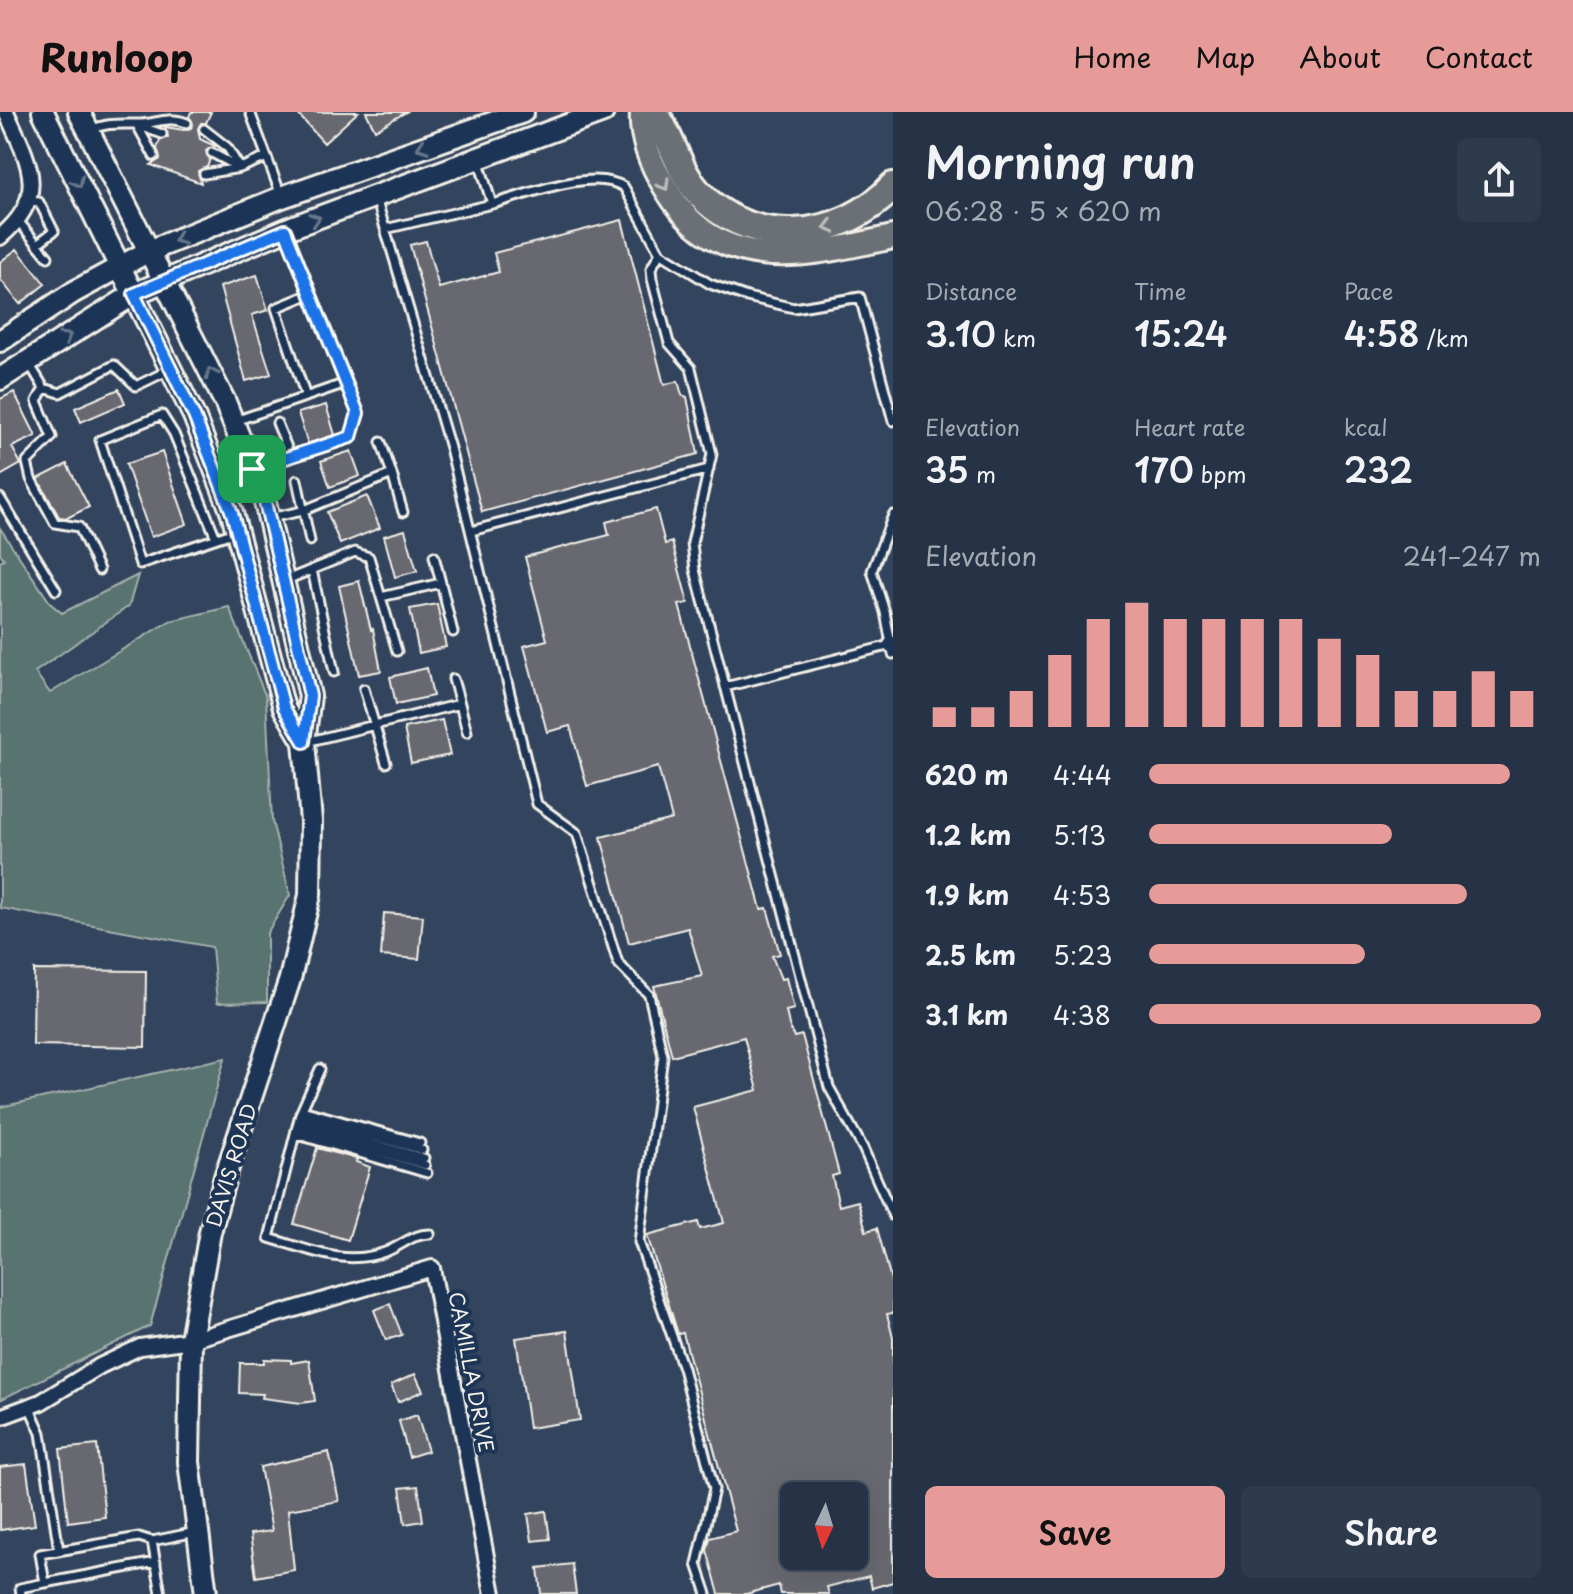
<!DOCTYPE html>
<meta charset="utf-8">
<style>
:root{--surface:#263346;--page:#2e3b4d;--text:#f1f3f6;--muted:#a4aab3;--line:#424e5f;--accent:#e69b98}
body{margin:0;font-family:"Playpen Sans",sans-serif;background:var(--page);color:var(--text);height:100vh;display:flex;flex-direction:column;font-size:30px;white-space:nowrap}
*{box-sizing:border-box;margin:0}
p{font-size:26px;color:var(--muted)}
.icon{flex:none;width:44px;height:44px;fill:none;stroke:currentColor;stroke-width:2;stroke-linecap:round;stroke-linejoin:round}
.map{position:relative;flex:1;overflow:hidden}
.details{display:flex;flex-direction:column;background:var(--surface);width:680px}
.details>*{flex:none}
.needle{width:52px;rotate:184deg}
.controls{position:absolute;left:780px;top:1370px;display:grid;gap:16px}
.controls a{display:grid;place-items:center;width:88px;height:88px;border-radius:12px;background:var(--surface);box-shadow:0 8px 32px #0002,0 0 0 2px var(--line);font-size:40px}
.pin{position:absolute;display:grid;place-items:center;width:68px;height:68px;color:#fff;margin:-34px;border-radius:16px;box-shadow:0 4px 12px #0006}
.round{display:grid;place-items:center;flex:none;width:84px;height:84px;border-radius:12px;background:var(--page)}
.head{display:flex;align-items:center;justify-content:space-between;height:136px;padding:0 32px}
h1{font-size:44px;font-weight:600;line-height:60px}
.figures{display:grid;grid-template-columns:repeat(3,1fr);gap:12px;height:136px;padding:8px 32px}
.figures div{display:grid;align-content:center}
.figures b{font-size:34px;font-weight:600}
.figures small{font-size:22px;font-weight:400}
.figures p{font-size:22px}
.chart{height:224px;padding:16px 32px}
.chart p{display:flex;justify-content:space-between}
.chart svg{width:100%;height:144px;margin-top:8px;stroke:var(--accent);stroke-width:6}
.cta{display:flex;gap:16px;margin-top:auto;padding:16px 32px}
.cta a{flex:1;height:92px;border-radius:12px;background:var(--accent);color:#111;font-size:32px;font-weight:600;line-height:92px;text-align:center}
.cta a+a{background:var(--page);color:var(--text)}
ul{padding:0 32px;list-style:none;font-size:26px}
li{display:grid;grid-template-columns:128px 96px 1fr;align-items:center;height:60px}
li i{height:20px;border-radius:10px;background:var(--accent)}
header{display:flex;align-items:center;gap:48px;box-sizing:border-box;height:112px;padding:0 40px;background:var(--accent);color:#111}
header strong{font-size:38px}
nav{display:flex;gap:44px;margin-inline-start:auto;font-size:28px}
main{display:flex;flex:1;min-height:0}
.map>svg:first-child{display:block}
</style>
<header>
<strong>Runloop</strong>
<nav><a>Home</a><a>Map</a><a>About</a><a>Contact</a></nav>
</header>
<main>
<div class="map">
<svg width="893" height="1482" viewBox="0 0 893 1482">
<rect width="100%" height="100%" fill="#33445e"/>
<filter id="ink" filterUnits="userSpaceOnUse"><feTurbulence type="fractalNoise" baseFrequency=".0125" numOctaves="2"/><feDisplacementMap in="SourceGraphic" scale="16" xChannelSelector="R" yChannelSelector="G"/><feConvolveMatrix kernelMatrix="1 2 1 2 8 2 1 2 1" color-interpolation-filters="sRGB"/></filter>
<g filter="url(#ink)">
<path fill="#587370" stroke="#a6b2ac" stroke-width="2" d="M0,416L51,492L62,501L138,463L129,494L35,560L50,581L170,509L229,495L266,585L272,709L290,783L267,821V890L217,891L212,835L0,796V449L4,447L0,441Z
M225,946L150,1214L0,1288V995Z"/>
<path fill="#676770" stroke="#f4f1e8" stroke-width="2" fill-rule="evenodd" d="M191,0H211L206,11H201L198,17L200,27L215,34L206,39L210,47L207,55L198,59L201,71L151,53L160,47L157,36L160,28L168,25L165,15L184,18L191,16L193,12L189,5Z
M296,0H358L324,31Z
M366,0H406L375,18Z
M622,108L664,273L678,269L682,283L687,285L698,342L482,400L410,133L426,129L439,176L499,160L494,141Z
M17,137L45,172L20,192L0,167V150Z
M257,163L268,198L252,203L271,262L246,269L220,175Z
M119,277L125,291L81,310L75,296Z
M14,280L36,324L12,335L21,352L0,364V287Z
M326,293L335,323L308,332L298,301Z
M351,339L360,364L330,375L321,349Z
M162,340L187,412L151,425L126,352Z
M67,352L89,395L67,406L59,405L38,367Z
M367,384L380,416L340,432L327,400Z
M656,397L665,432L672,430L688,491L679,493L761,797L767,796L780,842L772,844L781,867L786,866L794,897L786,899L789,913L794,925L802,923L839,1062L832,1064L839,1094L858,1089L866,1119L877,1116L893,1175V1201L887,1202L893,1226V1470L872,1476L869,1464L827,1475L829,1482H781L779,1473L746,1482H719L707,1438L710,1426L736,1419L683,1221L678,1222L647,1123L698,1110L700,1117L724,1111L693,995L758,978L744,925L672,944L654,874L702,864L688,816L629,831L601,725L672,707L658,655L587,674L570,614L547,620L524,534L547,528L525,445L609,423L606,410ZM794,1384H854V1444H794Z
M405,418L417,459L395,465L384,424Z
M359,469L371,518L373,517L381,559L359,563L339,474Z
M437,492L446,535L419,541L410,497Z
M427,556L433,584L396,592L390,565Z
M442,608L450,643L411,651L404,616Z
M384,801L423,804L419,847L381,844Z
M34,858L146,859L145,935L33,933Z
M317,1036L357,1047L356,1050L370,1055L348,1128L294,1112Z
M390,1192L402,1223L386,1228L374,1198Z
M567,1219L580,1308L529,1316L516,1226Z
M264,1247L291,1248V1251L309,1248L315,1289L301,1291L262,1286L263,1282L239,1281L240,1251H264Z
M415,1262L423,1279L398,1290L391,1273Z
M417,1303L428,1339L409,1345L399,1309Z
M97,1333L105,1405L68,1410L60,1337Z
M329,1340L339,1389L288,1398L294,1458L256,1465L250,1422L272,1419L260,1355Z
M26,1352L35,1413L0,1418V1355Z
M418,1374L423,1409L405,1412L400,1376Z
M546,1399L550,1427L532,1429L528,1402Z
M572,1452L576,1482H541L538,1456Z"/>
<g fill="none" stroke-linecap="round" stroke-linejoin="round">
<defs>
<path id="lane" d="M250,0L281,83
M204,17L227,35L240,56L204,62
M88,18C110,11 113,12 134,12C156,13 164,3 187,11
M212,41L240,56L267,45
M154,44L137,13L162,22
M479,50L492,92C527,83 592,55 624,75L660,141L710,172L747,185L794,196L860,185L893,309
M376,86L450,336L537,692L577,721L618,851L649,883L663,944L639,1130L683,1256L714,1377L697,1452L707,1482
M30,89L39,90L54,119L37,132
M19,110L48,145
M385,117L492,92
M660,141L651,157L652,167L669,231L691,256L712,342L692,431L695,458L829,975L863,1036L893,1104
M30,253L44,276L60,281L114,253L136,274L169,258
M44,276L37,289L52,325L27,350L31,367L55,411L79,415L99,458
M306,285L276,196L310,182
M235,309L346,271
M277,311L290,343
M381,330L392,362
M254,356L351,325L358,301L285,118
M297,368L310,429
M0,386L56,478
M893,403L872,459L885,500L893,542
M270,406L302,399L392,362L403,400
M471,419L709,357
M216,426L174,322L162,303L100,328L140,452L235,420
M434,444L441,471
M312,458L334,560
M284,469L355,440L369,445L397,539
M381,485L441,471L453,520
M453,567L460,592
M725,575L891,533
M364,577L386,651
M306,630L460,592L467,620
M320,957L300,1002L269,1126C308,1137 344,1155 385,1140C402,1134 411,1122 430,1122
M302,998L420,1031
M300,1004L422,1038
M298,1010L424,1046
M297,1016L425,1053
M295,1022L427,1061
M29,1294L41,1321L59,1439
M152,1429L139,1425L40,1442L45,1471L156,1450
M21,1482L20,1476L45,1471
M161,1482L152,1429L196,1420"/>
<path id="street" d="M0,125C50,84 29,50 6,0
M891,533L893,532
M0,1305L41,1290L100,1254L140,1235L191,1228L432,1156L493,1482"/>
<path id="secondary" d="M43,0L194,304L232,401L284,596L304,630
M79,0L225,290L252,357L265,390L310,584L304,630L311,709L310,783L290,867L225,1065L210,1120L191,1228L189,1350L206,1482
M0,229L74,180L149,139L282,85L523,0
M0,267L134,182L292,115L603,0"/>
<path id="primary" d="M642,0C640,27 651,52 665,75C719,168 808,143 893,125"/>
<path id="highway" d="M654,0C672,25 677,57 698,80C751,139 843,129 893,74"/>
</defs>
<use href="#lane" stroke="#f4f1e8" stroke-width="13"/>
<use href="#street" stroke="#f4f1e8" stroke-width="20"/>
<use href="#secondary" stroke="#f4f1e8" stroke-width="26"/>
<use href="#primary" stroke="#f4f1e8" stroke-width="28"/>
<use href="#highway" stroke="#f4f1e8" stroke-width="32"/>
<use href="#lane" stroke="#1d3557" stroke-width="7"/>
<use href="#street" stroke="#1d3557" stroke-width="14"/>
<use href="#secondary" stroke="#1d3557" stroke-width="20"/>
<use href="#primary" stroke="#6a7074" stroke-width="22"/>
<use href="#highway" stroke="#6a7074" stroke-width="26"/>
</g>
<defs><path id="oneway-chevron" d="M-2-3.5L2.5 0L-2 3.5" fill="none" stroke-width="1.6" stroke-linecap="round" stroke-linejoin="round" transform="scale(2)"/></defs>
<g stroke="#68778a">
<use href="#oneway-chevron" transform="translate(422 35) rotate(161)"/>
<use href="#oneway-chevron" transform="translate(78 70) rotate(63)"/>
<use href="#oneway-chevron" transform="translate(315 107) rotate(-19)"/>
<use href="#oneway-chevron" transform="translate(179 127) rotate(158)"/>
<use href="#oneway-chevron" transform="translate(66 225) rotate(-32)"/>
<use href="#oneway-chevron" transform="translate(211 261) rotate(-116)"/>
</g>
<g stroke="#bdbdba">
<use href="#oneway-chevron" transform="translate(664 73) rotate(59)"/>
<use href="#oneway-chevron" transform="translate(829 115) rotate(165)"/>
</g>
</g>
<g fill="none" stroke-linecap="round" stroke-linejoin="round" filter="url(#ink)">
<defs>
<path id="route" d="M285,118L358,301L351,325L252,357L265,390L310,584L304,630L284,596L232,401L194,304L134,182Z"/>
</defs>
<use href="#route" stroke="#fff" stroke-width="16"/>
<use href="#route" stroke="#1a73e8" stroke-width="10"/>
</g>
<g text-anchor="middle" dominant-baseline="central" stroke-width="8" stroke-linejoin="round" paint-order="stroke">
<g font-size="20" fill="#f4f1e8" stroke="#1d3557">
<text transform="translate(231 1053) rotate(-73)">DAVIS ROAD</text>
<text transform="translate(472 1260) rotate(79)">CAMILLA DRIVE</text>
</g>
</g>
</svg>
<div class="controls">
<a><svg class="needle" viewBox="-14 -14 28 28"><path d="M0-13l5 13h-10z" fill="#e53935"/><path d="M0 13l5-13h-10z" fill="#a4aab3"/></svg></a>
</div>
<div class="pin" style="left:252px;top:357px;background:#1e9e55"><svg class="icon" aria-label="arrive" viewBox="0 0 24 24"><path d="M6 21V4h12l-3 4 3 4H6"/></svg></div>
</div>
<section class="details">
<div class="head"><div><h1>Morning run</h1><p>06:28 · 5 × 620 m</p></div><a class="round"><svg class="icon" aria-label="share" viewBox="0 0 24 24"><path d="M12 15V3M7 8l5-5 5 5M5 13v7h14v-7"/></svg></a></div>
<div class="figures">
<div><p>Distance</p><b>3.10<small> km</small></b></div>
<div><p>Time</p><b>15:24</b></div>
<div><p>Pace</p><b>4:58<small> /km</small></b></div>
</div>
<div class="figures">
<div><p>Elevation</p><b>35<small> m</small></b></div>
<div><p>Heart rate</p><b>170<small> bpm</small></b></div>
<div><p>kcal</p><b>232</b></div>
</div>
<div class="chart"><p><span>Elevation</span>241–247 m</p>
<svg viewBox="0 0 160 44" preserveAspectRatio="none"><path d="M5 44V38M15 44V38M25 44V33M35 44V22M45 44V11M55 44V6M65 44V11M75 44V11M85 44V11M95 44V11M105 44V17M115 44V22M125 44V33M135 44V33M145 44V27M155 44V33"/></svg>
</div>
<ul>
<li><b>620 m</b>4:44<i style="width:92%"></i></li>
<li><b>1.2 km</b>5:13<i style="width:62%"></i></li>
<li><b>1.9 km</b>4:53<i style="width:81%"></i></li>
<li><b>2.5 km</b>5:23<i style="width:55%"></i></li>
<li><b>3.1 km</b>4:38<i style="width:100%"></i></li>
</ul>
<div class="cta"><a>Save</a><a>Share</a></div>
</section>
</main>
